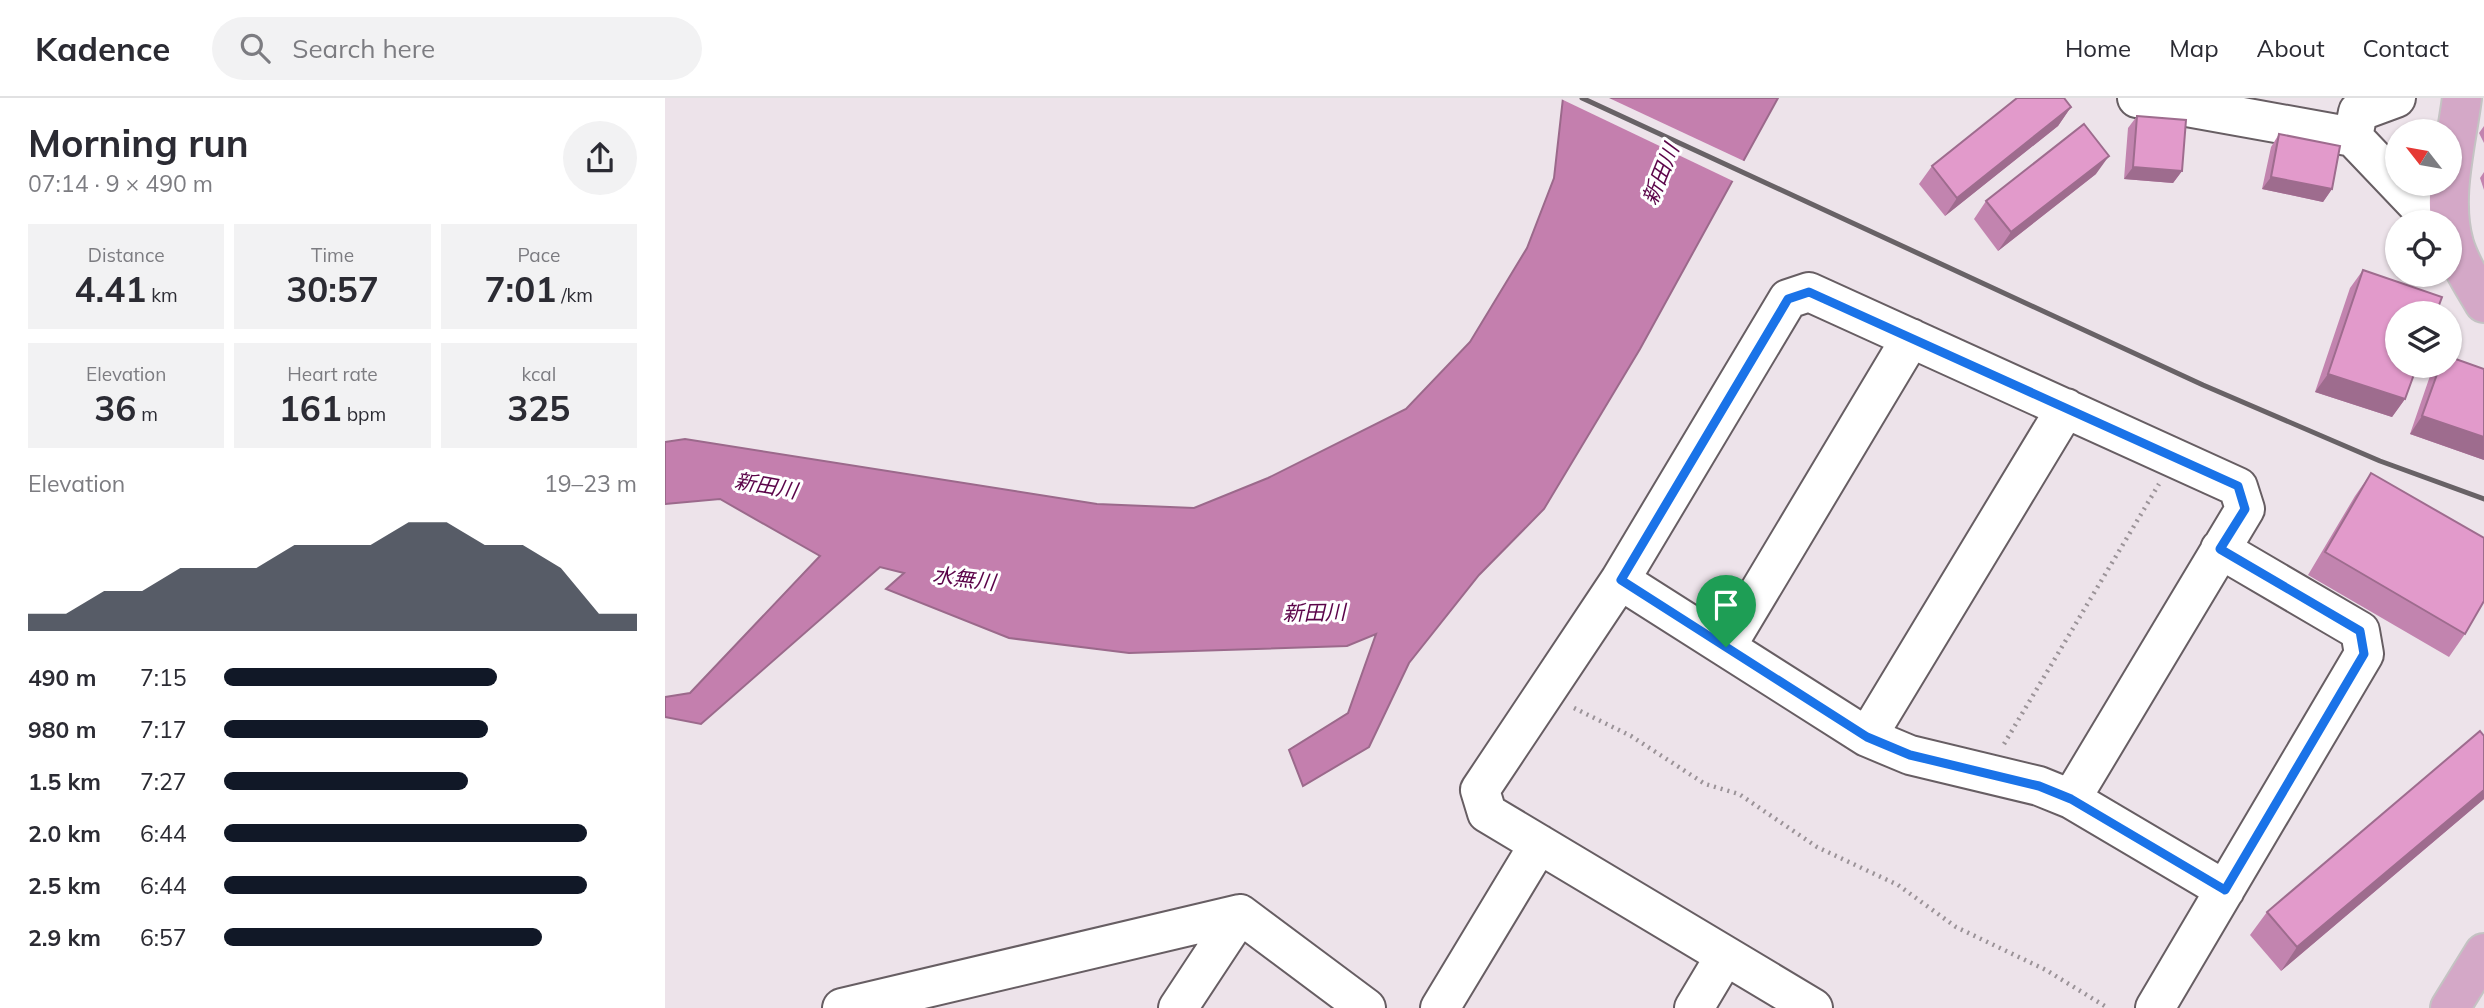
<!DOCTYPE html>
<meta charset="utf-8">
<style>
:root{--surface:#fff;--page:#f2f2f3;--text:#2b2b33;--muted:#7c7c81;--line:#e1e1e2;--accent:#111827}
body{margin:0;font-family:Mulish,"Noto Sans JP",sans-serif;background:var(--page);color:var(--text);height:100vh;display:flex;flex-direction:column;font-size:26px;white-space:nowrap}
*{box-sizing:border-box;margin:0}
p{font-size:23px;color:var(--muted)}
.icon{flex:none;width:38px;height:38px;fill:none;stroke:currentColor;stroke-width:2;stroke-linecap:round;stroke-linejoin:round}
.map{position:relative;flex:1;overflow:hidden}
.sheet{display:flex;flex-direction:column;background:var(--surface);width:665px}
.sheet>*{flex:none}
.needle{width:46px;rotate:301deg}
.fabs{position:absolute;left:1720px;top:21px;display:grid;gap:14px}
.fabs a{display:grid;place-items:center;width:77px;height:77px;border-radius:50%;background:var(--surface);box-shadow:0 2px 5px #0004;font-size:35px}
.pin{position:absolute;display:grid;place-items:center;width:60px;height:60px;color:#fff;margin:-72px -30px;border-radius:50% 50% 50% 0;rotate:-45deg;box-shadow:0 0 7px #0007}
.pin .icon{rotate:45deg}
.round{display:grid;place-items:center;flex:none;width:74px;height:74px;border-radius:37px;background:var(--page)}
.overview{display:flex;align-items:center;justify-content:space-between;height:119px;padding:0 28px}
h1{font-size:38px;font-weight:700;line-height:52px}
.metrics{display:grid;grid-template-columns:repeat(3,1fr);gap:10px;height:119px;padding:7px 28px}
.metrics div{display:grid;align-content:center;border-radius:0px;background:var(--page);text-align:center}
.metrics b{font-size:35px;font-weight:700}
.metrics small{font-size:19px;font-weight:400}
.metrics p{font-size:19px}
.chart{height:196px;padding:14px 28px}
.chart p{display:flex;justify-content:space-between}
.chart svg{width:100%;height:126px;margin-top:7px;fill:var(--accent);opacity:.7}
ul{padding:0 28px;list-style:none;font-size:23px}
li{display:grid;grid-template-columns:112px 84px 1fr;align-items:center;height:52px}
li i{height:18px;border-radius:9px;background:var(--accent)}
header{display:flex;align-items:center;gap:42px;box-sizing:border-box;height:98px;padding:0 35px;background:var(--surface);border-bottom:2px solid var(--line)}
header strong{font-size:33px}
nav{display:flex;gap:38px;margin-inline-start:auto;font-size:24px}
.search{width:490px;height:63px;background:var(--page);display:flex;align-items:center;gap:18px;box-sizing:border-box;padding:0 24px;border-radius:38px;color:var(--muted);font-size:26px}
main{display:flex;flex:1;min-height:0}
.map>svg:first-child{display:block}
</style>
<header>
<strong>Kadence</strong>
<div class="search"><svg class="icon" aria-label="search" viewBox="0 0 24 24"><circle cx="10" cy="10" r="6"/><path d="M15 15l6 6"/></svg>Search here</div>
<nav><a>Home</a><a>Map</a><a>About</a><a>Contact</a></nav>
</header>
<main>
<section class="sheet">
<div class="overview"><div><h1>Morning run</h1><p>07:14 · 9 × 490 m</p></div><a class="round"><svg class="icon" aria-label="share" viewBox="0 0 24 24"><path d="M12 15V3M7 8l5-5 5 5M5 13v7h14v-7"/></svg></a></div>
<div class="metrics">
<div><p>Distance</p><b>4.41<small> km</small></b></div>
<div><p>Time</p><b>30:57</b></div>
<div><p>Pace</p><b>7:01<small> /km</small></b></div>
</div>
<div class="metrics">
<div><p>Elevation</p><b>36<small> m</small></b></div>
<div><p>Heart rate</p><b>161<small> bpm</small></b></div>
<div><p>kcal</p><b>325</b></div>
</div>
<div class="chart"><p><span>Elevation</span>19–23 m</p>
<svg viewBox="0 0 160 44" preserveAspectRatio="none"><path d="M0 44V38L10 38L20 30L30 30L40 22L50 22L60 22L70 14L80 14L90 14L100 6L110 6L120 14L130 14L140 22L150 38L160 38V44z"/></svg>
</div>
<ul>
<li><b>490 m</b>7:15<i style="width:66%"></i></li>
<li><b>980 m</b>7:17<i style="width:64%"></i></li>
<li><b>1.5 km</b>7:27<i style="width:59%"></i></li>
<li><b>2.0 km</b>6:44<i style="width:88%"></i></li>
<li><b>2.5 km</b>6:44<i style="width:88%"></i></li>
<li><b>2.9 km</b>6:57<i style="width:77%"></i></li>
</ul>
</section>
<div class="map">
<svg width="1819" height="910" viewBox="0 0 1819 910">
<rect width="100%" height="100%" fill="#ede3ea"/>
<path fill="#c47fae" stroke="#9b698b" stroke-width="2" d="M898,0H1113L975,251L879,411L814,477L744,565L704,649L638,688L624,652L683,615L711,536L682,548L464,555L344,540L221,491L239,475L215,469L36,626L0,619V599L25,595L155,458L55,401L0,406V344L20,341L432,406L529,410L603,380L741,311L805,244L862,150L889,80Z"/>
<path fill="#ede3ea" d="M894,0H944L1081,64L1070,84Z"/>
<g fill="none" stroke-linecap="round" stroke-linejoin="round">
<defs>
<path id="minor" d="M1472,0L1688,39L1693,14L1731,0
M1688,39L1769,124
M955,482L1202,639L1245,657L1374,688L1406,701L1560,792
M1061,549L1246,240
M1202,639L1401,310
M177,910L575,816L701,910
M513,910L575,816
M775,910L874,746
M1029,910L1060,858
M1148,910L822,715L815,692L955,482L1123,201L1144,194L1573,389L1580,411L1406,701
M1490,910L1699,556L1695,533L1555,451"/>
<path id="major" d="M1797,0C1791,47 1776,100 1789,146C1795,167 1808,186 1819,205
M1785,910L1819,855"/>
</defs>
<use href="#minor" stroke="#675e63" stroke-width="42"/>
<use href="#major" stroke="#c4c3c3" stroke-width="42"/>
<path stroke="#9b9398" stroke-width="4.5" stroke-dasharray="2 5" stroke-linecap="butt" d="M909,610L966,638L1040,686L1074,696L1152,749L1233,787L1291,829L1381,872L1443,910
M1339,646L1494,386"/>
<use href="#minor" stroke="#fff" stroke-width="38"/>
<use href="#major" stroke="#d4a8c7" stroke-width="38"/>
<path stroke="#686266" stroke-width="5" d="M917,0L1538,287L1715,363L1819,401"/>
</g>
<path fill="#c284af" d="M1406,9L1393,28L1280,118L1254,86L1267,68Z
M1472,18L1517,73L1508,85L1459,81L1463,30Z
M1819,28V45L1814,35Z
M1614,36L1667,91L1658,104L1597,91L1606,49Z
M1819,74V92L1815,80Z
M1431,76L1333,153L1309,121L1321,103Z
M1698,172L1740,301L1727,319L1650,294L1685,190Z
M1771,268H1785L1819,271V362L1745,336L1766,275Z
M1706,375L1800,536L1784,559L1643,477L1690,398Z
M1819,638V701L1616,873L1585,837L1602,814Z"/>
<path fill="#9e6c8e" d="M1406,9L1393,28L1280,118L1292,100Z
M1444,58L1431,76L1333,153L1346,134Z
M1468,69L1517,73L1508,85L1459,81Z
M1606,79L1667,91L1658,104L1597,91Z
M1663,276L1740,301L1727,319L1650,294Z
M1757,318L1819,339V362L1745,336Z
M1819,692V701L1616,873L1632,849Z"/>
<path fill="#e29acb" stroke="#9e6c8e" stroke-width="2" d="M1352,0H1399L1406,9L1292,100L1267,68Z
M1472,18L1521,22L1517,73L1468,69Z
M1419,26L1444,58L1346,134L1321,103Z
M1614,36L1675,48L1667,91L1606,79Z
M1698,172L1777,199L1771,215H1732V268H1752L1740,301L1663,276Z
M1785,259L1819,271V339L1757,318L1775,268H1785Z
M1706,375L1819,440V503L1800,536L1660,454Z
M1815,633L1819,638V692L1632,849L1602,814Z"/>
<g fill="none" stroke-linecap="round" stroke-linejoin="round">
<defs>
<path id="route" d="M1144,194L1573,388L1580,411L1555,451L1695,533L1699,556L1560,792L1406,701L1374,688L1245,657L1202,639L956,482L1123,201Z"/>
</defs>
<use href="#route" stroke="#fff" stroke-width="14"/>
<use href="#route" stroke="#1a73e8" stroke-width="9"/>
</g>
<g text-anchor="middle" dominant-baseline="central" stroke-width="6" stroke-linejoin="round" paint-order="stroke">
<g font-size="21" font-style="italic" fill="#5b0449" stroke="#fff">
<text transform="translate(995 76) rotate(-68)">新田川</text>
<text transform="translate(101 387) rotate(10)">新田川</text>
<text transform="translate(299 480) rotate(7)">水無川</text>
<text transform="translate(649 514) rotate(-1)">新田川</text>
</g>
</g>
</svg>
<div class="fabs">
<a><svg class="needle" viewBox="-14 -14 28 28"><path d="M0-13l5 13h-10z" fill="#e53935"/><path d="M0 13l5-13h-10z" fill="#7c7c81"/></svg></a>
<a><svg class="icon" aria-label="locate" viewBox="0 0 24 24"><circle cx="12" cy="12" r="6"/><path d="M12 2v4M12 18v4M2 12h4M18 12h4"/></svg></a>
<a><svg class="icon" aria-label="layers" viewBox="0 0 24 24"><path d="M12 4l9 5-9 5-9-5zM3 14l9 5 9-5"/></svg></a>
</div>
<div class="pin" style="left:1061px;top:549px;background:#1e9e55"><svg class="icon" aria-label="arrive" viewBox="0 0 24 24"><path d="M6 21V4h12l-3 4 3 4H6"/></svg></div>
</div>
</main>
